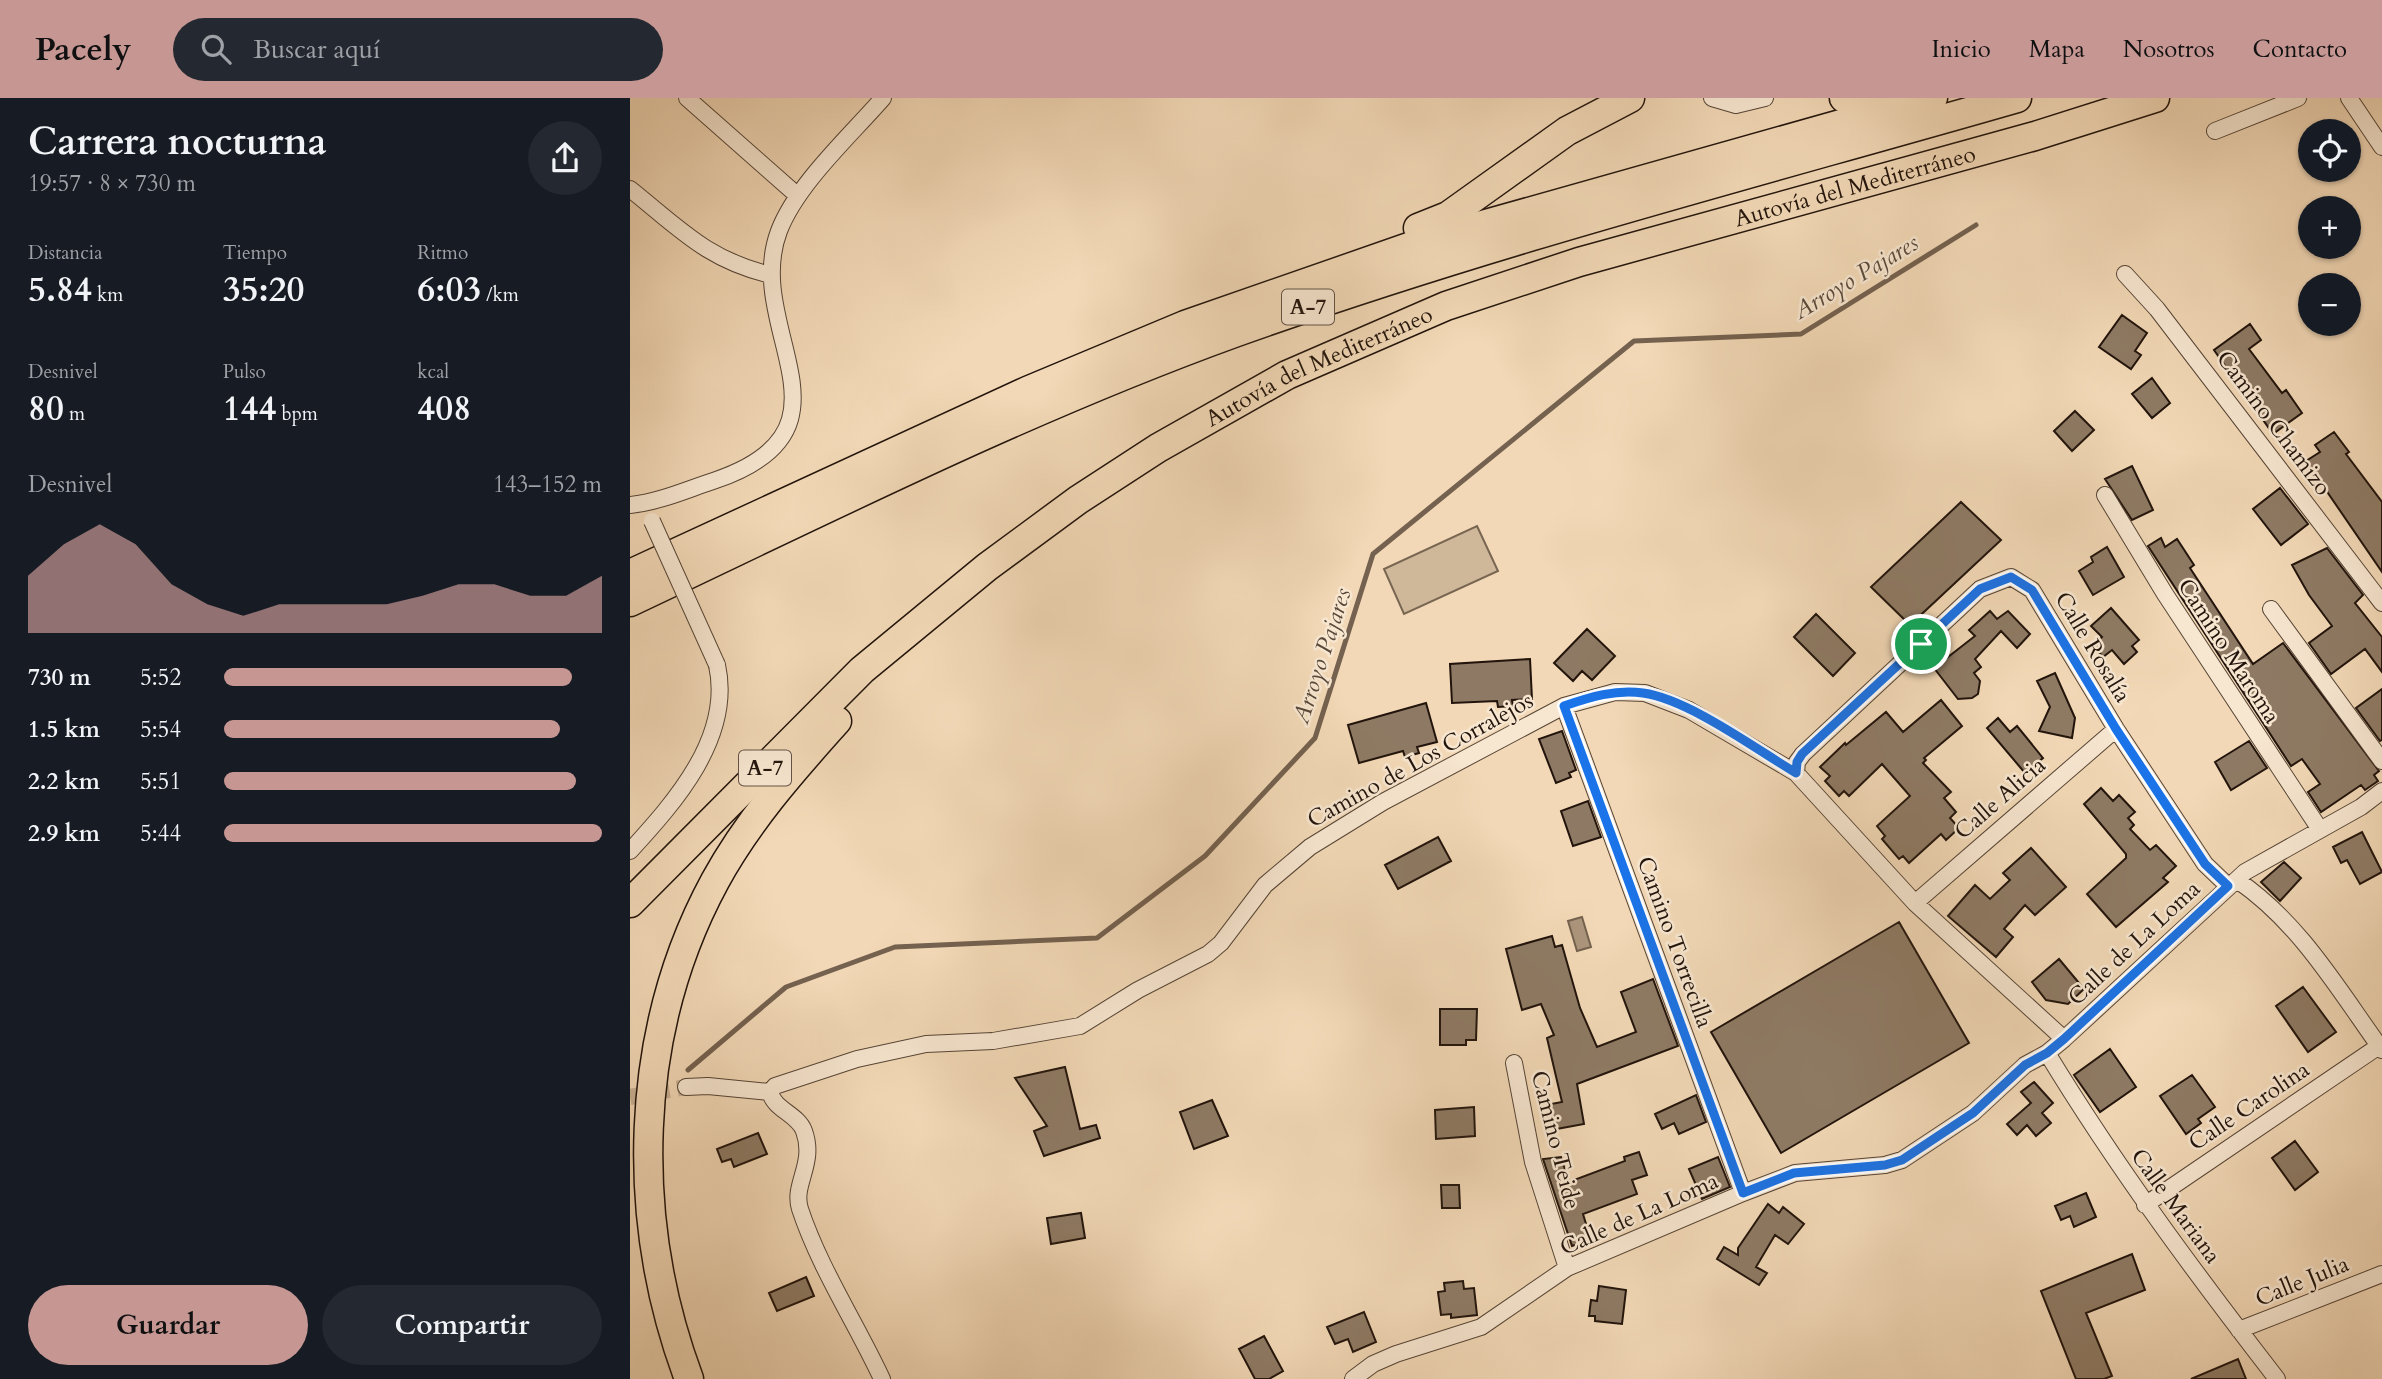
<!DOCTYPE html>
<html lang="es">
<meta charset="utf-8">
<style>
:root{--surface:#171b24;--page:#242831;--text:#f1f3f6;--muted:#9ea1a6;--accent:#c59692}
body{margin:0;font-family:Cardo,serif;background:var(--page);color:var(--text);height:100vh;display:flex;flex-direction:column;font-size:26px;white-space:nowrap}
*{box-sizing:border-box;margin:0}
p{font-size:23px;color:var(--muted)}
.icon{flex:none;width:38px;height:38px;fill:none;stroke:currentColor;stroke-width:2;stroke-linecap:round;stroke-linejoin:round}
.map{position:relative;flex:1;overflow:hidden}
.drawer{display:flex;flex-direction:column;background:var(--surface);width:630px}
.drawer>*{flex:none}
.buttons{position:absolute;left:1668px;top:21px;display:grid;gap:14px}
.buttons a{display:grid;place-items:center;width:63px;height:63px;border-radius:50%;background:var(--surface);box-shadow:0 2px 5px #0004;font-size:35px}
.pin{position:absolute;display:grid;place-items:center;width:60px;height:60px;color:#fff;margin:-30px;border:4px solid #fff;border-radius:50%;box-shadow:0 2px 7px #0007}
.round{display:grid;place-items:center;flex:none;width:74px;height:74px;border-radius:37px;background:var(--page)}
.head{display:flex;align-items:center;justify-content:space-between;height:119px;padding:0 28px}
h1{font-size:38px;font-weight:600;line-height:52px}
.metrics{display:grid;grid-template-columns:repeat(3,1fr);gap:10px;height:119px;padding:7px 28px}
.metrics div{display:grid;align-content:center}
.metrics b{font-size:35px;font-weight:600}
.metrics small{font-size:19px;font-weight:400}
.metrics p{font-size:19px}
.chart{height:196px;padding:14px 28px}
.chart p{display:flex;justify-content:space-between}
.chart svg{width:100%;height:126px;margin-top:7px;fill:var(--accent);opacity:.7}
.cta{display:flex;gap:14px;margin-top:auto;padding:14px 28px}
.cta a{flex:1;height:80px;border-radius:42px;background:var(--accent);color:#111;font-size:28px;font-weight:600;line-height:80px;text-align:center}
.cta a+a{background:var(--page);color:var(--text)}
ul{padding:0 28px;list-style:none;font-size:23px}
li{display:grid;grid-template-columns:112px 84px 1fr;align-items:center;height:52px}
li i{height:18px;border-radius:9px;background:var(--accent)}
header{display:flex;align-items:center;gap:42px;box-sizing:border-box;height:98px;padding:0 35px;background:var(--accent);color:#111}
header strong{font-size:33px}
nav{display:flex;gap:38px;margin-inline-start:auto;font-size:24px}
.search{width:490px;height:63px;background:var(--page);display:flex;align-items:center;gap:18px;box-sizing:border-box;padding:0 24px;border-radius:38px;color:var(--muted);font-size:26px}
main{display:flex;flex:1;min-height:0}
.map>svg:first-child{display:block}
</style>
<header>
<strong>Pacely</strong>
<div class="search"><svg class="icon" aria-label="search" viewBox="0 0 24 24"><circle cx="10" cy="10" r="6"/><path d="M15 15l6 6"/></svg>Buscar aquí</div>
<nav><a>Inicio</a><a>Mapa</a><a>Nosotros</a><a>Contacto</a></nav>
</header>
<main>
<section class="drawer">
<div class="head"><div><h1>Carrera nocturna</h1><p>19:57 · 8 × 730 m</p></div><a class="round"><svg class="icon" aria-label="share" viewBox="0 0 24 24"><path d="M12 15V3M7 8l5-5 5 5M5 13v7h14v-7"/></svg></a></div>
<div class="metrics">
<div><p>Distancia</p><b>5.84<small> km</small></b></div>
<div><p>Tiempo</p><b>35:20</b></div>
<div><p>Ritmo</p><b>6:03<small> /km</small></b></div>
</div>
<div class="metrics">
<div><p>Desnivel</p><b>80<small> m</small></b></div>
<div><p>Pulso</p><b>144<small> bpm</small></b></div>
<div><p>kcal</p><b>408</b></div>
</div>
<div class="chart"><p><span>Desnivel</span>143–152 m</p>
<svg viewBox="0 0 160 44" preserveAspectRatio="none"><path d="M0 44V24L10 13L20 6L30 13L40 27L50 34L60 38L70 34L80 34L90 34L100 34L110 31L120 27L130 27L140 31L150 31L160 24V44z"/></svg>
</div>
<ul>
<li><b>730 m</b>5:52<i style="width:92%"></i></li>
<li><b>1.5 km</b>5:54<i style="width:89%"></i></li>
<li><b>2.2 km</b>5:51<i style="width:93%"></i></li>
<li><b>2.9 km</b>5:44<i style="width:100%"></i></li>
</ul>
<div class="cta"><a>Guardar</a><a>Compartir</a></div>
</section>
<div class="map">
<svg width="1752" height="1281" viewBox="0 0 1752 1281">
<rect width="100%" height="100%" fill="#f2d8b6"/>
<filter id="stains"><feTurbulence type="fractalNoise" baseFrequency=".00286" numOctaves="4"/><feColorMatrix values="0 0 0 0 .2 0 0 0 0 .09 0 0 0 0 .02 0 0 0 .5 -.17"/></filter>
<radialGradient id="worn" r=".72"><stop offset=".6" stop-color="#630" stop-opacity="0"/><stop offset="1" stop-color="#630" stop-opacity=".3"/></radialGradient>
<path fill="#cfb799" stroke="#786652" stroke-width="2" d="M847,428L868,473L774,516L754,471Z"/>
<path fill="#ab957c" stroke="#74614f" stroke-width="2" d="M952,819L961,849L947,853L938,823Z"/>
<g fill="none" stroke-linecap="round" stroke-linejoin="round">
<path stroke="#74614f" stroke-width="5" d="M58,972L156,889L265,849L467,840L575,758L685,640L743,456L1004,243L1171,236L1346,127"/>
</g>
<path fill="#8e7a64" stroke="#22140c" stroke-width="2" d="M1492,217L1517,235L1505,253L1511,257L1501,271L1469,249Z
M1620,226L1631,242L1619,251L1652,295L1656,292L1672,315L1643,336L1584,252Z
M1522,280L1540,305L1522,320L1502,296Z
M1445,313L1464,332L1442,353L1424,333Z
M1704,334L1719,354L1716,356L1752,404V474L1676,363L1690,354L1685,347Z
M1502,368L1523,412L1502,422L1475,381Z
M1650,390L1678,426L1651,447L1623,411Z
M1331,404L1371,442L1280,527L1241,489Z
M1531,440L1535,449L1547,441L1564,467L1560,470L1623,566L1653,545L1749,673L1744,677L1748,683L1735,692L1731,687L1691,714L1678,694L1690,686L1672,661L1661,668L1518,448Z
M1477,449L1494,479L1463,497L1449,473L1463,464L1461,459Z
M1697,450L1733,497L1725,505L1752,539V574L1735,551L1701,576L1679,545L1702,528L1679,497L1662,467Z
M1481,510L1509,542L1502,548L1507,554L1494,566L1482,552L1473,559L1463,547L1472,539L1461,528Z
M1360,513L1367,521L1378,513L1400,536L1387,550L1371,533L1345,561L1351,569L1344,575L1350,583L1348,596L1342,600L1328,601L1304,570L1345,538L1339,532Z
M1186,516L1225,555L1203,578L1164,539Z
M957,531L985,558L962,582L952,573L943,583L924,565Z
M900,561L902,601L882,602L883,608L868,609L867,603L822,605L820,566Z
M1425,575L1445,620L1442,640L1409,633L1420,609L1407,583Z
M1752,591V642L1750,643L1726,610Z
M1311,602L1332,628L1294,660L1296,662L1293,665L1321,694L1314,700L1326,714L1320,720L1329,730L1316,742L1311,736L1279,765L1273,758L1269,761L1252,741L1255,738L1247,728L1280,698L1252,666L1219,698L1214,693L1209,698L1195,683L1200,678L1190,669L1215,645L1216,647L1256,614L1273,634Z
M796,605L807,644L787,649L789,655L775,659L773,653L729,665L718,627Z
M1368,620L1380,634L1387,628L1413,660L1395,675L1357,630Z
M932,633L946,672L939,675L941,679L926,685L909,641Z
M1619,643L1637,670L1601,692L1585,664Z
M1471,690L1483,703L1489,697L1505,714L1498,720L1504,727L1500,731L1520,752L1526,747L1546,768L1533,780L1538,784L1486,829L1457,796L1496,760V756L1454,706Z
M958,703L971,739L943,748L931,713Z
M1732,734L1752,774L1730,786L1717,762L1711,765L1703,749Z
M808,739L821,763L768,791L755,767Z
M1401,750L1436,789L1405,817L1395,807L1374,831L1383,839L1366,859L1318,818L1345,787L1360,801L1380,782L1373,775Z
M1654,764L1671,780L1650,803L1631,784Z
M1269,824L1339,945L1151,1055L1081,934Z
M922,838L925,849L932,847L950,910L967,949L1006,934L991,894L1023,881L1048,948L947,986L954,1026L921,1032L916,1007L932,1004L917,940L924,937L911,906L892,912L876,851Z
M1429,861L1454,891L1438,906L1416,902L1402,884Z
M1673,889L1706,934L1678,954L1646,908Z
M810,911H847L846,942H836V947H810Z
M1480,951L1506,989L1470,1014L1444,977Z
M435,969L450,1031L466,1027L470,1040L414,1058L404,1033L417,1028L385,980Z
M1562,977L1585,1009L1568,1021L1571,1025L1556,1036L1530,998Z
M1404,984L1423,1005L1412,1015L1421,1025L1406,1038L1397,1027L1387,1037L1377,1026L1401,1005L1391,994Z
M1066,997L1076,1024L1049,1036L1044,1025L1032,1031L1025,1016Z
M582,1002L598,1038L564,1051L550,1014Z
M844,1009L845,1038L806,1041L805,1012Z
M128,1035L137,1056L104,1069L101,1061L92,1064L87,1051Z
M1665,1043L1688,1074L1665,1092L1642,1060Z
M1009,1054L1017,1077L1002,1082L1007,1096L953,1116L961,1142L942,1148L913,1061L931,1059L939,1084L995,1063L994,1059Z
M1088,1059L1100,1089L1072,1101L1059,1071Z
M811,1087H829L830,1110H812Z
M1456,1095L1466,1119L1444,1129L1440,1118L1431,1122L1425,1108Z
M1138,1106L1149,1115L1153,1109L1174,1126L1158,1146L1145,1137L1126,1169L1137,1175L1129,1187L1087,1161L1094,1149L1108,1157V1150Z
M451,1115L455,1140L421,1146L417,1120Z
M1502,1156L1515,1192L1456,1215L1482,1278L1474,1281H1446L1411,1193Z
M176,1179L184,1198L147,1213L139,1195Z
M833,1183L834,1191L844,1190L847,1217L821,1220V1216L811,1217L808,1194L815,1193L814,1185Z
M969,1188L996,1192L992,1226L965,1223V1218H959L961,1202L967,1203Z
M734,1214L746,1244L723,1254L718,1241L705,1246L697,1229Z
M634,1238L653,1273L639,1281H625L609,1251Z
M1608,1261L1616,1281H1561Z"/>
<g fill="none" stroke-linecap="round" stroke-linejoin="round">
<path stroke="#c8b194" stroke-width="16" stroke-dasharray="16 8" stroke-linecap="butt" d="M0,999L56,989"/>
<defs>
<path id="minor" d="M57,0L168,98
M1082,0L1106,7L1135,0
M1719,0L1752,49
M1585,33L1668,0
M0,91C49,130 77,162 141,177
M1495,176L1527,211L1752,505
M1475,397L1535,496L1689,730
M0,407C30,404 58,391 86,382C237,330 112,231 149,133C167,86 220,38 253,0
M1641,511L1752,663
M934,608L1113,1095
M1166,675L1167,664L1173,656L1350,491L1381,479L1402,492L1486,631L1575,766L1598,788
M0,753C45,704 103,639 87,567
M1607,782C1670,825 1708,891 1752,952
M1285,805L1486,631
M1417,955C1487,1070 1565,1175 1647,1281
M884,965L903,1064L937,1170
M56,989L78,988L140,994
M1515,1107L1749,948
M1609,1232L1752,1176
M252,1281C226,1225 190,1171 170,1111C162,1086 186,1066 174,1033C168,1016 144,1012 140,994L145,988L227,961L296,946L363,943L450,928L508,892L578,856L591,845L635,787L680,749L753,704L934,608L985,594L1015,595L1059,612L1166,675L1285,805L1434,941
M723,1281L743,1266L766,1256L851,1229L937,1170L1113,1095L1165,1075L1255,1067L1272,1062L1343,1015L1395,967L1417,955L1434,941L1615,774L1731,709L1752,693"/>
<g id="motorway">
<path d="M1214,0L1248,4L1261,1"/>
<path d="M788,130L818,118L937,33L1000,0"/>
<path d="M0,476L397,293L555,227L799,142L1303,0"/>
<path d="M0,504C199,410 397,310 604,235C861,143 1126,75 1387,0"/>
<path id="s1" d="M0,805L232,572L357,469L448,402L528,350L657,277L816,208L949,164L1405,38L1525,0"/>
<path d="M59,1281C0,1123 2,936 85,783C117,724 162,673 207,623"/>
</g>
</defs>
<use href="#minor" stroke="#564536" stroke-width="18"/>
<use href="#motorway" stroke="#22140c" stroke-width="31"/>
<use href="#minor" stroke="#f7e6d0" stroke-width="16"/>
<use href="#motorway" stroke="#f2d8b6" stroke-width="28"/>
<defs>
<path id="minor-bridge" d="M22,423L87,567"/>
</defs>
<use href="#minor-bridge" stroke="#564536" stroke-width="18" stroke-linecap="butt"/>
<use href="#minor-bridge" stroke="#f7e6d0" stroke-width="16"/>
</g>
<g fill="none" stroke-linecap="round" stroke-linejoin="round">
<defs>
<path id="route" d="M1381,479L1402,492L1486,631L1575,766L1598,788L1434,941L1417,955L1395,967L1343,1015L1272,1062L1255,1067L1164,1075L1113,1095L934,608C960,599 986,591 1013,595C1058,601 1126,651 1166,675L1167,664L1172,656L1350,491Z"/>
</defs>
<use href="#route" stroke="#fff" stroke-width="14"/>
<use href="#route" stroke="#1a73e8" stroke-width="9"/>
</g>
<g text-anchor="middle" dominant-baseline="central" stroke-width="5" stroke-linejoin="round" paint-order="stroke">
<g fill="#f7e6d0" stroke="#625347" stroke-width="2">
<rect x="652" y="191.5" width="52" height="35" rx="5"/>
<rect x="109" y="652.5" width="52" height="35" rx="5"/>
</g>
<g font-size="21" font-weight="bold" fill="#22140c">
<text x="678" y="209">A-7</text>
<text x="135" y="670">A-7</text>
</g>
<g font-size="23" fill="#22140c" stroke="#f7e6d0">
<text stroke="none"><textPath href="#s1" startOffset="1447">Autovía del Mediterráneo</textPath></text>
<text stroke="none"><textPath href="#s1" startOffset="880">Autovía del Mediterráneo</textPath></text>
<text transform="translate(1644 325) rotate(53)">Camino Chamizo</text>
<text transform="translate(1463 549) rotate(59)">Calle Rosalía</text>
<text transform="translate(1599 553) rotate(57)">Camino Maroma</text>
<text transform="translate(790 662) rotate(-29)">Camino de Los Corralejos</text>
<text transform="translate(1370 700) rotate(-41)">Calle Alicia</text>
<text transform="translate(1045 844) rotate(70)">Camino Torrecilla</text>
<text transform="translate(1504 845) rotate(-43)">Calle de La Loma</text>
<text transform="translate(1619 1008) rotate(-34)">Calle Carolina</text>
<text transform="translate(926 1042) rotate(76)">Camino Teide</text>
<text transform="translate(1546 1108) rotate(54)">Calle Mariana</text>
<text transform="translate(1009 1116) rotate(-24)">Calle de La Loma</text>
<text transform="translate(1672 1183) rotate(-22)">Calle Julia</text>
</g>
<g font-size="24" font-style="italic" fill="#594839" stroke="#f7e6d0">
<text transform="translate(1226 179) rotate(-31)">Arroyo Pajares</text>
<text transform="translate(692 558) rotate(-72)">Arroyo Pajares</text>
</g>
</g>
<rect width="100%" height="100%" filter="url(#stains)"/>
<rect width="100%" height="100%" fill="url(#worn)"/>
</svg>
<div class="buttons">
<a><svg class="icon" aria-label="locate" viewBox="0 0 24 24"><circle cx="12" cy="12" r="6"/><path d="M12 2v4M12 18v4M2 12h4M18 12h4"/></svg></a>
<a>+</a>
<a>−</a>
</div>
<div class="pin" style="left:1291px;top:546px;background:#1e9e55"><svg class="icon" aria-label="arrive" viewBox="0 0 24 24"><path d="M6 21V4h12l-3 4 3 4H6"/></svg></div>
</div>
</main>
